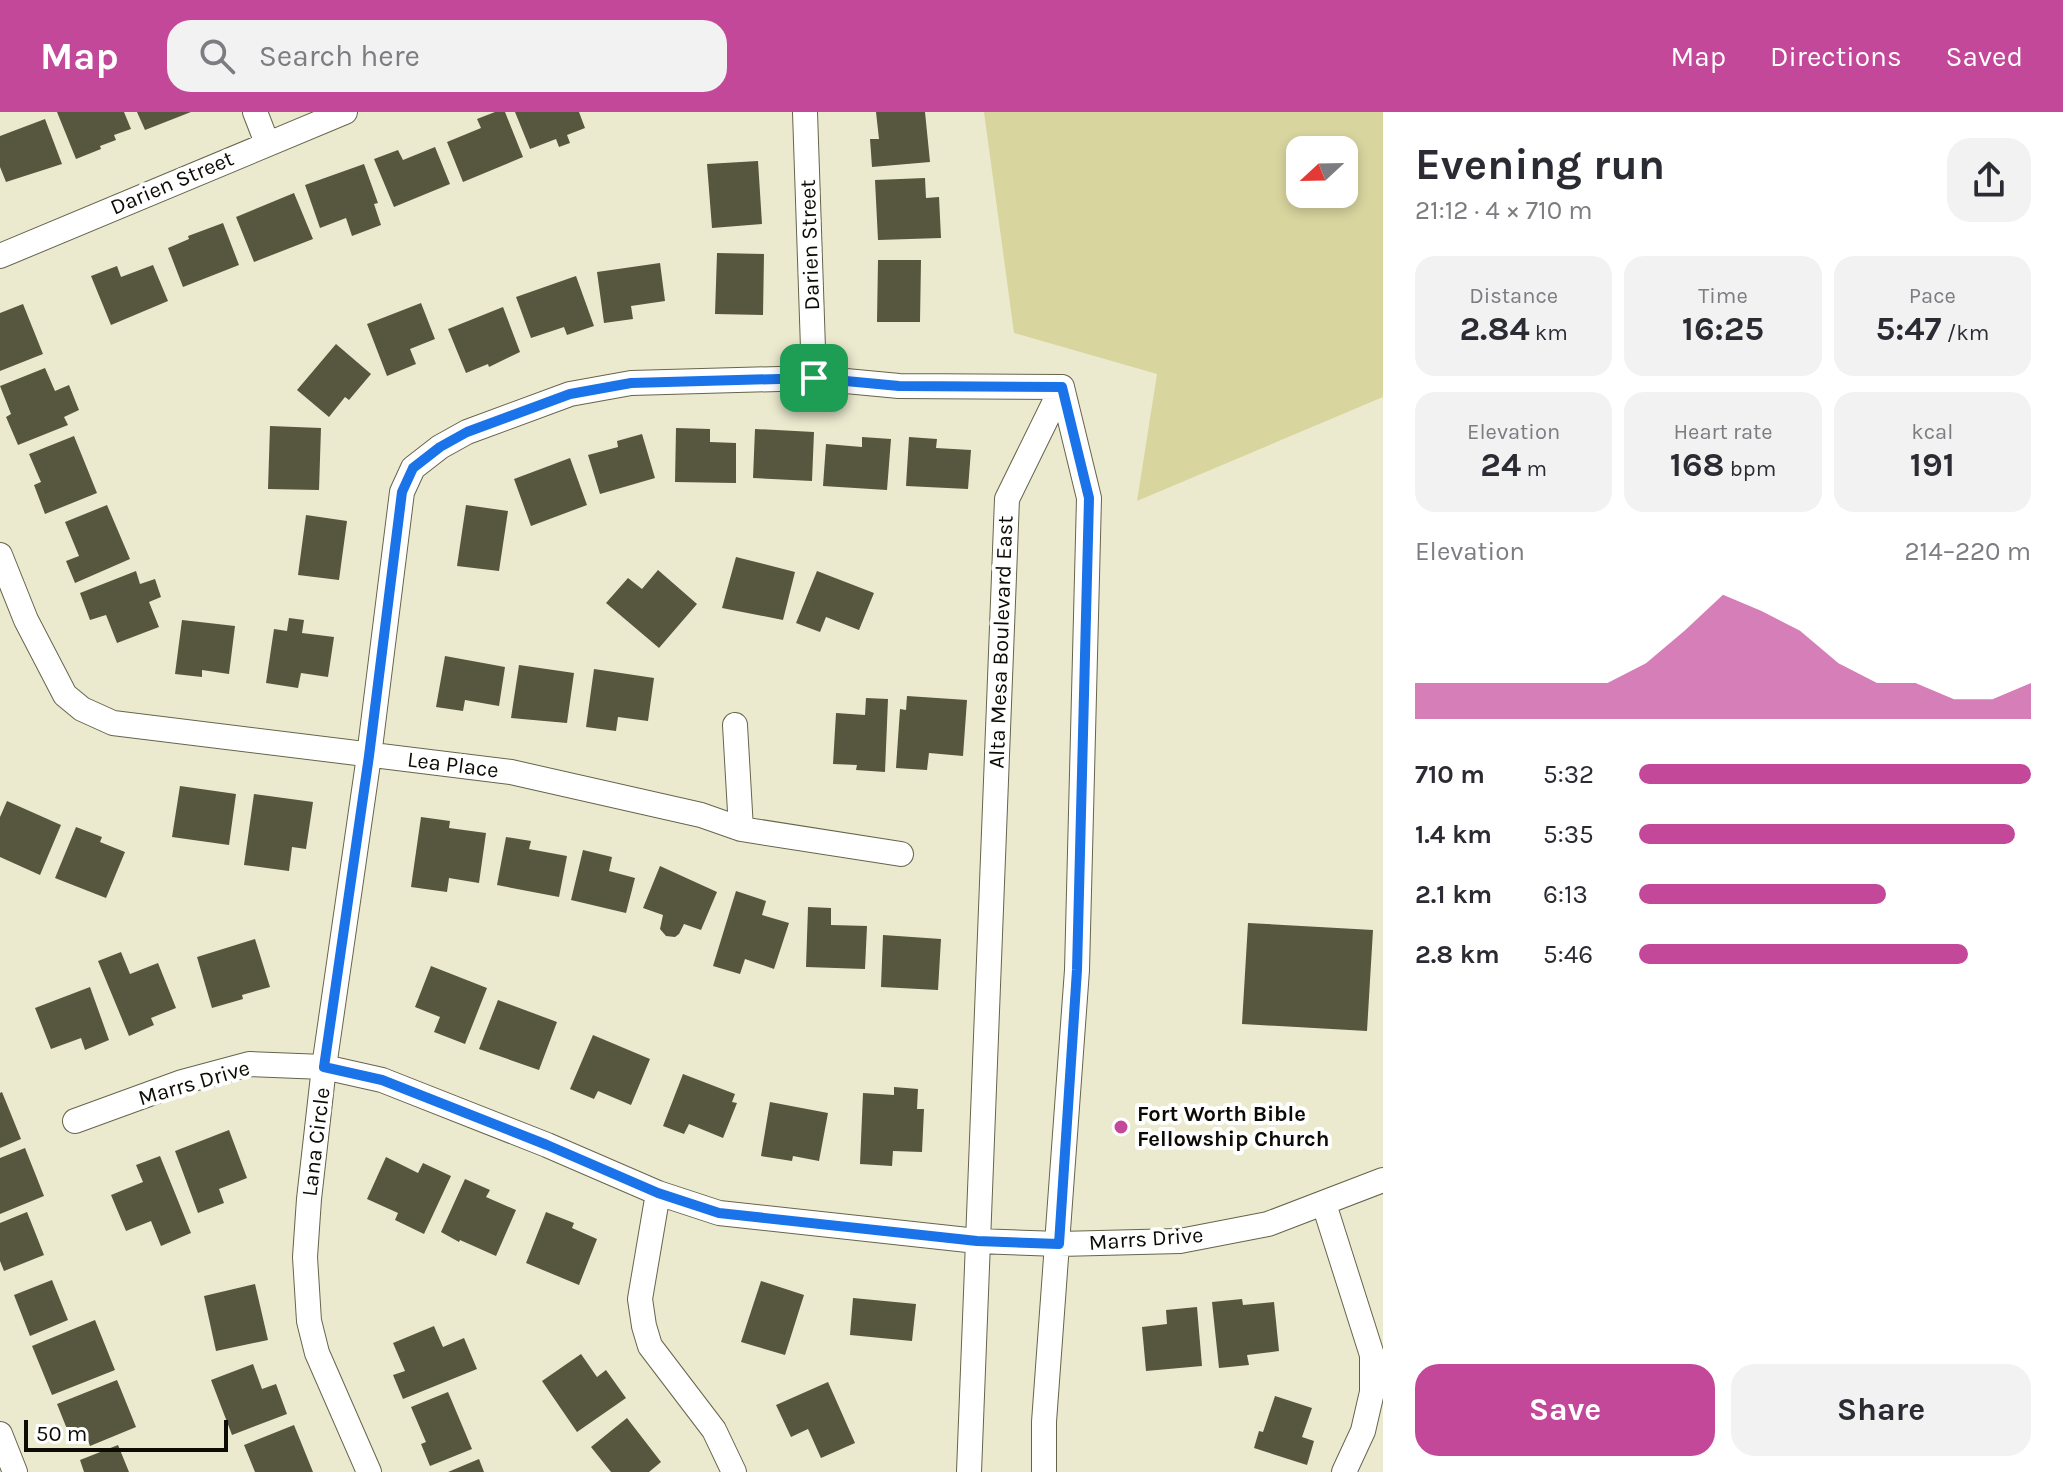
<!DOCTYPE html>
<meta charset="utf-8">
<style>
:root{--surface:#fff;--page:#f2f2f3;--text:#2b2b33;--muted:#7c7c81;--accent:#c44899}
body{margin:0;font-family:Karla,sans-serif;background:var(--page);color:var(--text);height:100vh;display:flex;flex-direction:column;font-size:30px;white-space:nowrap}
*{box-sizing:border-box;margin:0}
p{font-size:26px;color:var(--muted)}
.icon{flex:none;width:44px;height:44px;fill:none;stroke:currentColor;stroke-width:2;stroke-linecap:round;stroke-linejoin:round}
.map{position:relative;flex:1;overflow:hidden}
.details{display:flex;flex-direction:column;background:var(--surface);width:680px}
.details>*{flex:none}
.needle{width:52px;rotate:248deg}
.buttons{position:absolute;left:1286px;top:24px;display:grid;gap:16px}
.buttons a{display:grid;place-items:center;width:72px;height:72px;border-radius:16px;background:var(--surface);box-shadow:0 4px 12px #0003;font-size:40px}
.scale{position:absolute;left:24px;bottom:20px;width:204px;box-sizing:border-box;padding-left:8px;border:4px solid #0d0c04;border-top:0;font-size:22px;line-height:28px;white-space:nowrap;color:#0d0c04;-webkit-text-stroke:6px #fff;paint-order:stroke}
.pin{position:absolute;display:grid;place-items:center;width:68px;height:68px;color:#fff;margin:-34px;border-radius:16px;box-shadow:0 4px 12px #0006}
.round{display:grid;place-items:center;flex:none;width:84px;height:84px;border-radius:24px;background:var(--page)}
.head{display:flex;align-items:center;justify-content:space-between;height:136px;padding:0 32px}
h1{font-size:44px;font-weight:700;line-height:60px}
.stats{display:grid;grid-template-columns:repeat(3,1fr);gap:12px;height:136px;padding:8px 32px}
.stats div{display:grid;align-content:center;border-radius:20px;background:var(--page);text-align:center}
.stats b{font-size:34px;font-weight:700}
.stats small{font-size:22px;font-weight:400}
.stats p{font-size:22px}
.chart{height:224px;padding:16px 32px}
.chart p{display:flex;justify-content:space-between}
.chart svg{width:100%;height:144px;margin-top:8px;fill:var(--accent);opacity:.7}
.cta{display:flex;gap:16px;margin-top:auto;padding:16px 32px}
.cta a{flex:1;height:92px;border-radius:24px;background:var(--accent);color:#fff;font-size:32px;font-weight:700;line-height:92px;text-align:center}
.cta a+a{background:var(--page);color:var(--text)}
ul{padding:0 32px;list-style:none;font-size:26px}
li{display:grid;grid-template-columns:128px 96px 1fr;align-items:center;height:60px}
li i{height:20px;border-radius:10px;background:var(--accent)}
header{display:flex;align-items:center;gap:48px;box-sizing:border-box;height:112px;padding:0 40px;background:var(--accent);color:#fff}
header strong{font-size:38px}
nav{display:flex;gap:44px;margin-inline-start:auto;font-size:28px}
.search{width:560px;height:72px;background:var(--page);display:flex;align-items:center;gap:20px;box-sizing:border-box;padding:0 28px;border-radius:24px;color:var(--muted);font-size:30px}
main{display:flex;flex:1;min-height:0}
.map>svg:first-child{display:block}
</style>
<header>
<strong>Map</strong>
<div class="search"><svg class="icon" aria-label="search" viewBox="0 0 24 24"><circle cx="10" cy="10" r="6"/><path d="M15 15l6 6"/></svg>Search here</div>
<nav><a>Map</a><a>Directions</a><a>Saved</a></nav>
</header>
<main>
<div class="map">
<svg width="1383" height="1360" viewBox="0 0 1383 1360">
<rect width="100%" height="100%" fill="#eceace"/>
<path fill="#d9d59f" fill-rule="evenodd" d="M984,0H1383V285L1137,389L1157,262L1014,221ZM1344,38V82H1300V38Z"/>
<path fill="#57563e" d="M57,0H124L131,17L114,23L116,28L100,34L101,37L76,47Z
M137,0H191L145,18Z
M495,0H505L523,45L463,70L447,30L481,16L477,7Z
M515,0H579L585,16L567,23L570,31L559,35L556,27L530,37Z
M876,0H925L930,50L872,55L870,27H879Z
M45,7L62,52L6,70L0,55V24Z
M435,35L450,72L394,95L374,47L398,38L403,48Z
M758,49L762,112L712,116L707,52Z
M364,52L378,91L374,92L381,113L352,124L346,106L320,116L305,73Z
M925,66L926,86L939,85L941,126L878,128L875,68Z
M294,81L313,127L254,150L236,105Z
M223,111L239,153L183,175L168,136L189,127L188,124Z
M717,141L764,142L763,203L715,202Z
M878,148H921L920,210H877Z
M660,151L665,189L631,194L633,207L604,211L597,160Z
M153,153L168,189L111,213L91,164L117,154L121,165Z
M576,164L594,214L567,223L564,215L531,226L516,185Z
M421,191L435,227L410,237L416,252L387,264L367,212Z
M23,192L43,242L0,259V201Z
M503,195L520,240L489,255L488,252L466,261L448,217Z
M336,232L371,262L349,288L345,285L329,305L297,278Z
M45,256L55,279L69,273L79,298L64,305L68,313L18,333L6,305L11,302L0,274Z
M270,314L321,316L319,378L268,377Z
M676,316L710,317V330L736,331V371L675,370Z
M755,317L814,320L812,369L753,366Z
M642,322L655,366L600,382L588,343L618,335L617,329Z
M74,324L97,381L45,402L34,373L41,370L29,342Z
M862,325L891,327L887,378L823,374L826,332L862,335Z
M909,325L937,327L936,336L971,338L968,377L906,374Z
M570,346L587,393L531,414L514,367Z
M107,393L130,447L75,471L66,449L79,444L65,410Z
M466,393L508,399L499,459L457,454Z
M306,403L347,409L339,468L298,463Z
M736,445L795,460L783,508L722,496Z
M658,458L697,492L659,536L606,491L628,466L642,477Z
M136,459L140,472L155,467L161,485L149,490L159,515L117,531L106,503L90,508L80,481Z
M817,459L874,481L859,518L826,505L820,520L796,511Z
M289,506L304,508L302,521L334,525L328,565L301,561L298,576L266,571L274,517L287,519Z
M182,508L235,514L229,562L202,558V565L175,562Z
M445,544L505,555L499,594L465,588L463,599L436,595Z
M519,553L574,561L567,611L511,606Z
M594,557L654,566L648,609L618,605L616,619L586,615Z
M907,584L967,588L963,644L929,641L927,658L896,656L900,597L906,598Z
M866,586L888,587L885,660L856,658L857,653L833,652L836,601L865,603Z
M180,674L236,682L229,733L172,725Z
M254,682L313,690L306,737L292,735L289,759L244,753Z
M7,689L61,713L40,763L0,745V705Z
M421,705L450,709L449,716L486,721L479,771L449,766L447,780L411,775Z
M76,715L102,725L100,730L125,740L106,786L55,766Z
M506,725L531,729L529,737L567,744L559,785L497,773Z
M583,738L612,745L609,759L635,766L626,801L571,788Z
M660,754L717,780L701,818L684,812L679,822L675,825L666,824L660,817L663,803L643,796Z
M736,779L766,789L762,803L789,811L774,857L745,847L740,862L713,854Z
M808,795L831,796V813L867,814L865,857L806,855Z
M1248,811L1373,818L1367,919L1242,912Z
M883,823L941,827L938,878L881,875Z
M255,827L270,875L242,883L243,887L212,896L197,845Z
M121,840L130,862L158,851L176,896L151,906L154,913L129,924L98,849Z
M431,854L487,876L465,932L434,920L440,905L415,895Z
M90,875L109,928L85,938L81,926L51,937L35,896Z
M498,888L557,910L539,958L479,937Z
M593,923L650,947L631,993L598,979L594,987L570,977Z
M683,962L735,982L732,990L737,991L723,1026L689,1012L684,1022L663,1014Z
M894,975L918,977L917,997H924L922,1040L893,1039L892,1054L860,1052L863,981L894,983Z
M2,980L21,1027L0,1036V981Z
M770,990L828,1001L819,1049L793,1044L792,1049L761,1044Z
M229,1018L247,1066L219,1077L224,1091L198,1101L175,1039Z
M25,1036L44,1084L0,1102V1046Z
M160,1044L191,1121L161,1134L151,1109L126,1119L111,1083L143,1070L136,1053Z
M386,1045L418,1061L423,1051L451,1064L424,1122L395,1108L398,1101L367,1087Z
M465,1067L490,1078L486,1085L516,1098L496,1144L460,1128L459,1130L441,1120Z
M27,1100L44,1143L4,1159L0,1149V1111Z
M546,1100L574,1111L572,1116L597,1127L579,1173L526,1151Z
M52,1168L68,1208L30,1224L14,1183Z
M761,1169L804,1183L785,1243L741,1230Z
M255,1172L268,1228L216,1239L204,1184Z
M853,1186L916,1192L912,1229L850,1223Z
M1242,1187L1243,1193L1274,1190L1279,1239L1247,1243L1249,1253L1219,1256L1212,1190Z
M1197,1195L1202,1254L1146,1259L1142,1215L1167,1212L1166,1198Z
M95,1208L115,1258L52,1283L32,1234Z
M434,1214L443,1235L464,1226L477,1257L403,1287L393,1263L405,1259L393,1231Z
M581,1242L597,1265L606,1258L626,1286L577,1320L542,1269Z
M253,1252L262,1277L276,1272L287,1302L232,1323L211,1268Z
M117,1268L136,1315L90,1334L83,1316L69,1322L57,1292Z
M828,1270L855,1331L821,1346L808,1317L791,1325L776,1293Z
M448,1280L472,1337L430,1354L421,1332L426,1330L411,1295Z
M1275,1284L1312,1296L1302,1325L1314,1329L1307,1353L1254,1336L1259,1319L1263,1320Z
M627,1306L661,1350L649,1360H611L591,1335Z
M294,1313L313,1360H255L244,1333Z
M118,1333L129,1360H84L80,1348Z
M479,1347L484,1360H448Z"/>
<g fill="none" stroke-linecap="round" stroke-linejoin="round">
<defs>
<path id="street" d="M255,0L267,31
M805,0L814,266
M0,144L345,0
M0,443L26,508L65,583L82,597L113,611L511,660L701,703L741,717L901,742
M735,613L741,717
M75,1009L182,970L249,952L324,955L382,968L547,1033L658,1081L719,1101L977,1129L1059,1132L1180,1129L1268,1112L1383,1068
M658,1081L640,1187L644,1214L650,1234L714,1318L734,1360
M1324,1092L1372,1243V1280L1363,1319L1344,1360
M0,1322L15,1360
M369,1360L317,1241L309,1209L305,1145L309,1087L324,955L369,644L402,380L413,356L440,335L467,320L570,282L631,271L814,266L899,274L1062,275
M969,1360L1007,387L1062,275
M1044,1360V1310L1077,858L1089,386L1062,275"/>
</defs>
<use href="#street" stroke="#66644c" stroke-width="26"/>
<use href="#street" stroke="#fff" stroke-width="24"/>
</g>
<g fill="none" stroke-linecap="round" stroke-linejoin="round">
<defs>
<path id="route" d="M814,266L899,274L1062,275L1089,386L1077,858L1059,1132L977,1129L719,1101L658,1081L547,1033L382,968L324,955L369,644L402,380L413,356L440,335L467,320L570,282L631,271Z"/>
</defs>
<use href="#route" stroke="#fff" stroke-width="16"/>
<use href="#route" stroke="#1a73e8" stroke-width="10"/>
</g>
<circle fill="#c44899" stroke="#fff" stroke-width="3" cx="1121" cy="1015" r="8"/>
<g text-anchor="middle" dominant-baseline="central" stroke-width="8" stroke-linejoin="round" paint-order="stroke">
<g font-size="22" fill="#0d0c04" stroke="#fff">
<text transform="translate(172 71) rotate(-23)">Darien Street</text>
<text transform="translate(810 133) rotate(-92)">Darien Street</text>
<text transform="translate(1001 530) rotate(-88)">Alta Mesa Boulevard East</text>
<text transform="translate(453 653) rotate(7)">Lea Place</text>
<text transform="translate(194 971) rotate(-16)">Marrs Drive</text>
<text transform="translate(316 1030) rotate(-83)">Lana Circle</text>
<text transform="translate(1146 1127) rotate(-4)">Marrs Drive</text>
</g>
<g font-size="22" font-weight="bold" fill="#0d0c04" stroke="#fff" text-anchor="start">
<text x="1137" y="1002">Fort Worth Bible<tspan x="1137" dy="25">Fellowship Church</tspan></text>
</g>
</g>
</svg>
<div class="buttons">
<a><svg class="needle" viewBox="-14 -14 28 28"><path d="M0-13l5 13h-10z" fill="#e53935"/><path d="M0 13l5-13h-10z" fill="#7c7c81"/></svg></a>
</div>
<div class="scale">50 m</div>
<div class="pin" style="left:814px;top:266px;background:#1e9e55"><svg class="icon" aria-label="arrive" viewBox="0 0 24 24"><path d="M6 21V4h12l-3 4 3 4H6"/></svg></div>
</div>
<section class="details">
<div class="head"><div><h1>Evening run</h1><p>21:12 · 4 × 710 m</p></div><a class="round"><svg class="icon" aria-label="share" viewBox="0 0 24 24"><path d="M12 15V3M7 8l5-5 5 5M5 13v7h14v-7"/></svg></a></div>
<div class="stats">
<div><p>Distance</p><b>2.84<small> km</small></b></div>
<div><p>Time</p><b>16:25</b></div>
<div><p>Pace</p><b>5:47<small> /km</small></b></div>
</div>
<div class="stats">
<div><p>Elevation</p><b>24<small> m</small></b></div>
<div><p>Heart rate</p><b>168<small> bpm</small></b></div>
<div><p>kcal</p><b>191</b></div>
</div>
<div class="chart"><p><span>Elevation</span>214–220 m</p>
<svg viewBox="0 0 160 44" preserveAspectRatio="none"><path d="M0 44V33L10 33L20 33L30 33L40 33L50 33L60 27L70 17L80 6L90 11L100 17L110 27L120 33L130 33L140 38L150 38L160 33V44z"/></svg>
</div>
<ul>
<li><b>710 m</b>5:32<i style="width:100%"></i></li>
<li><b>1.4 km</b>5:35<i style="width:96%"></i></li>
<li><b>2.1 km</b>6:13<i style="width:63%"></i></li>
<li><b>2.8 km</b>5:46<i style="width:84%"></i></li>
</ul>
<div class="cta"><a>Save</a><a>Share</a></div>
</section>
</main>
